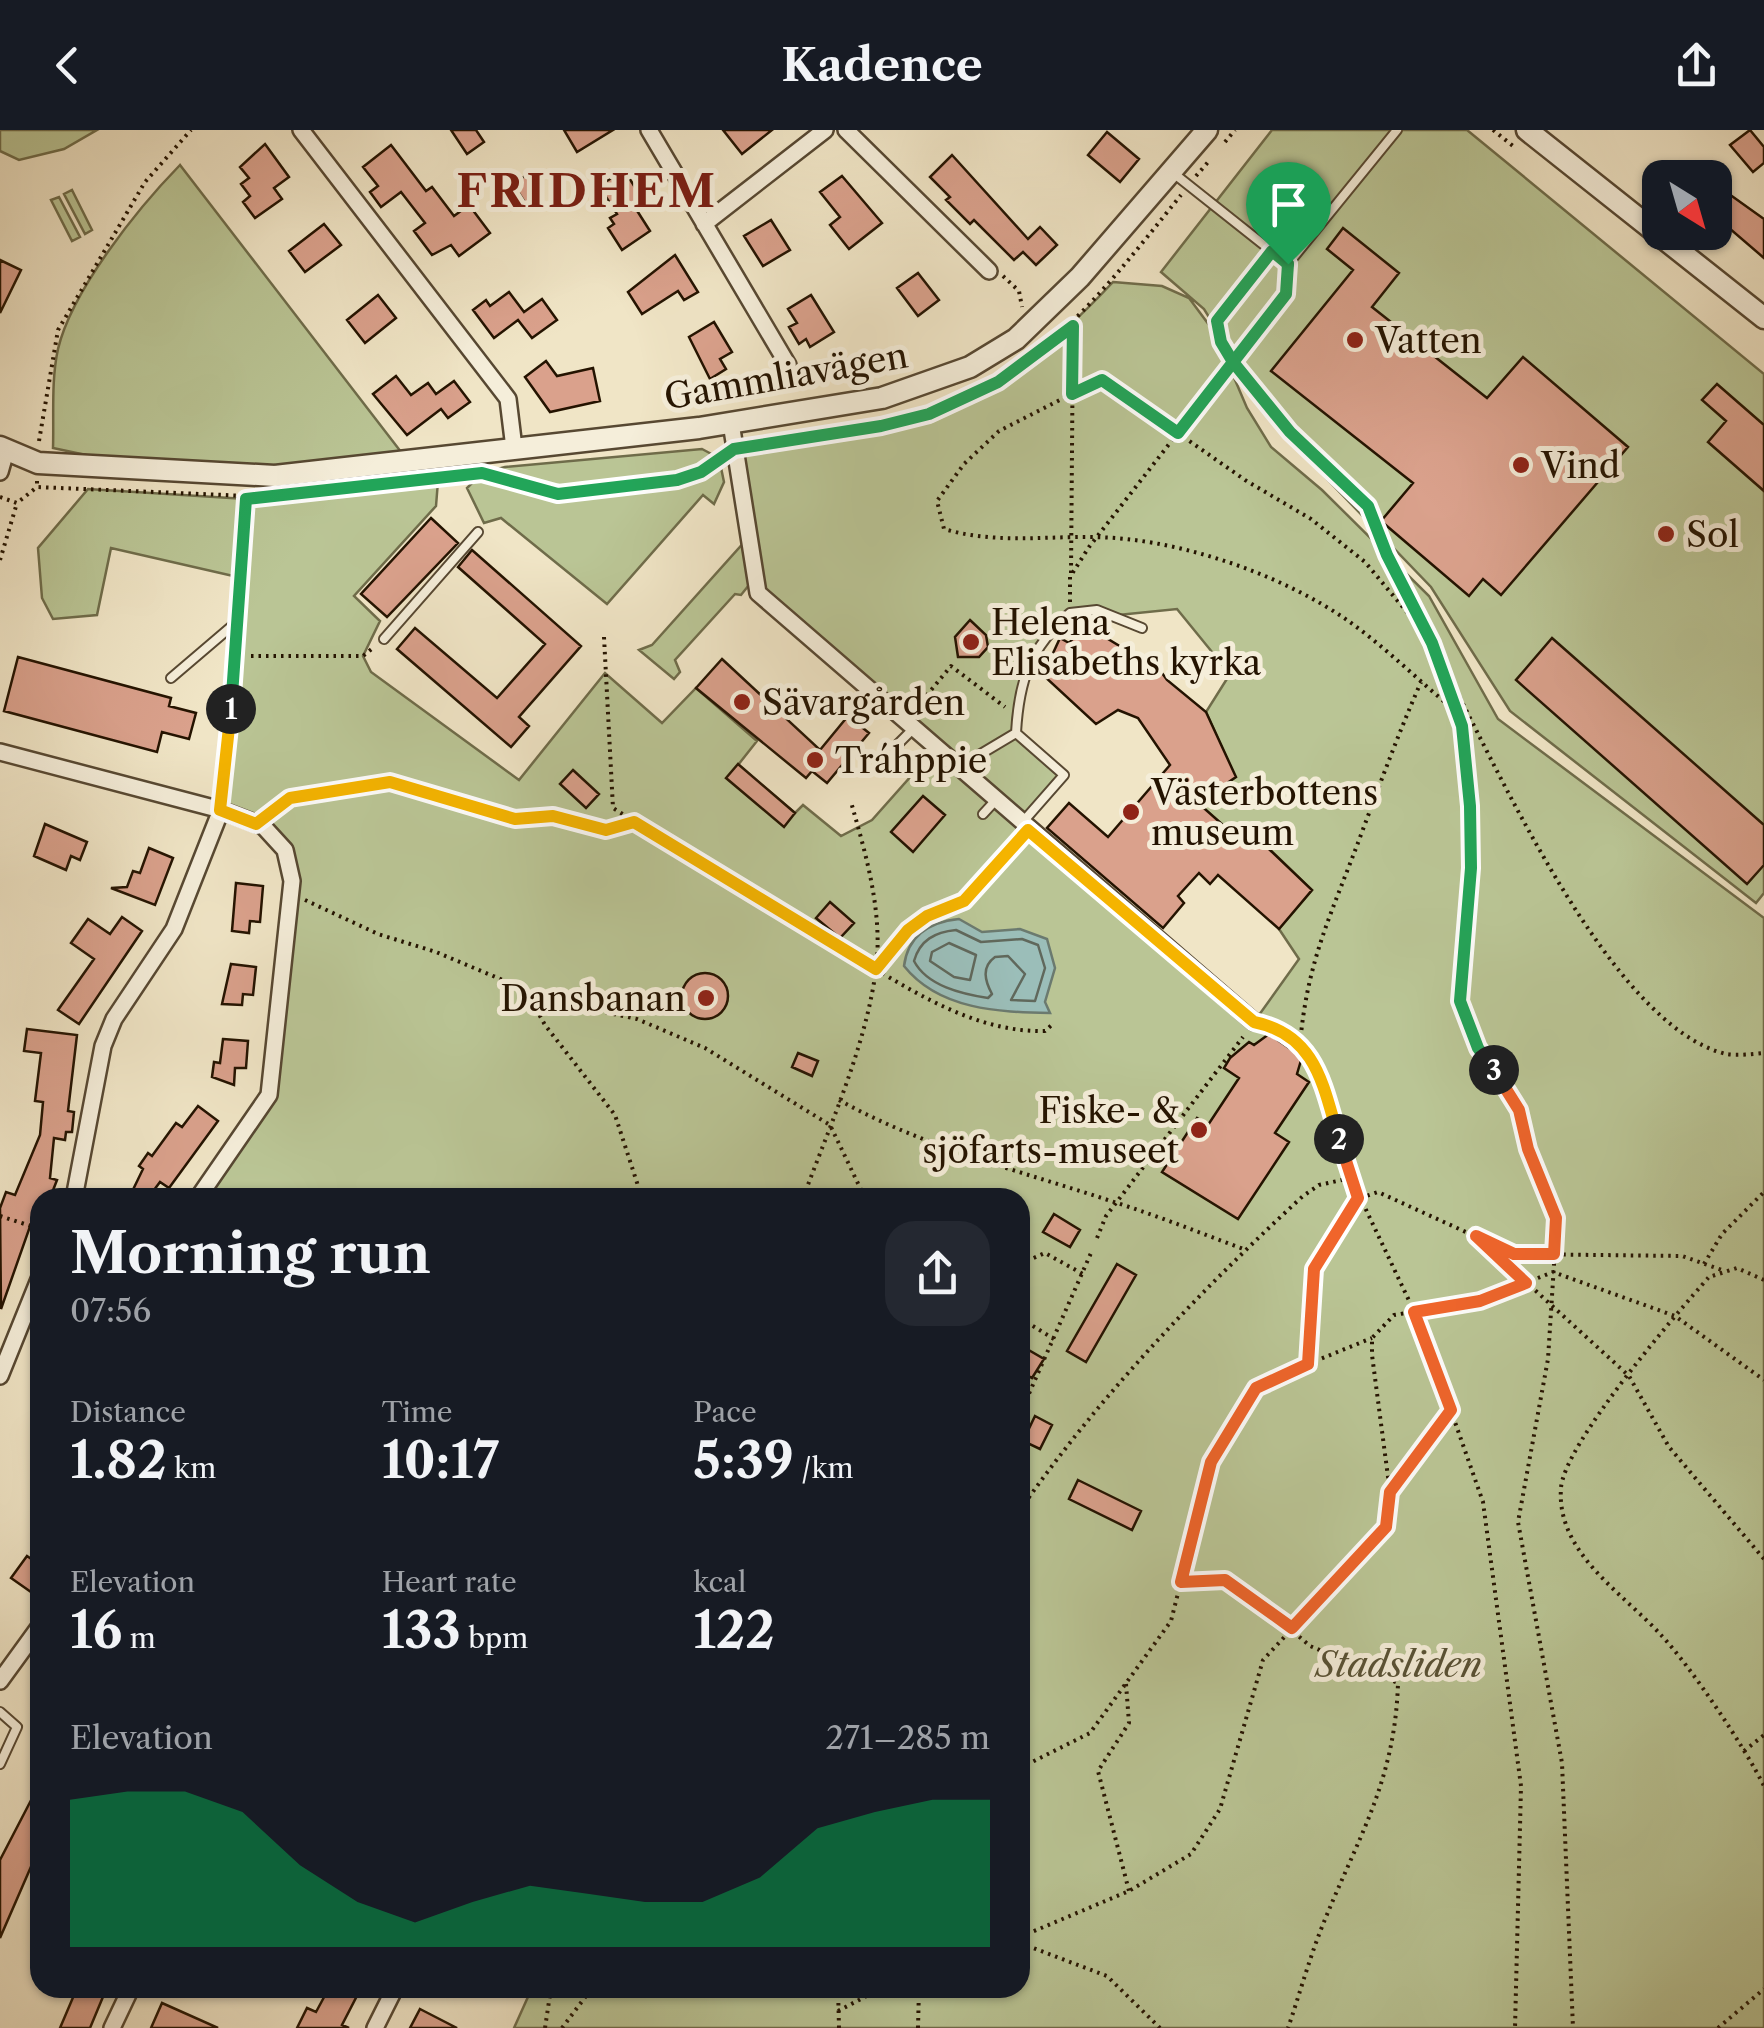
<!DOCTYPE html>
<meta charset="utf-8">
<style>
:root{--surface:#171b24;--page:#242831;--text:#f1f3f6;--muted:#9ea1a6;--accent:#0b8043}
body{margin:0;font-family:"Libre Caslon Text",serif;background:var(--page);color:var(--text);height:100vh;display:flex;flex-direction:column;font-size:38px;white-space:nowrap}
*{box-sizing:border-box;margin:0}
p{font-size:32px;color:var(--muted)}
.icon{flex:none;width:55px;height:55px;fill:none;stroke:currentColor;stroke-width:2;stroke-linecap:round;stroke-linejoin:round}
.map{position:relative;flex:1;overflow:hidden}
.details{position:absolute;left:30px;top:1058px;width:1000px;height:810px;display:flex;flex-direction:column;background:var(--surface);border-radius:30px;box-shadow:0 2px 8px #0004}
.details>*{flex:none}
.needle{width:65px;rotate:143deg}
.controls{position:absolute;left:1642px;top:30px;display:grid;gap:20px}
.controls a{display:grid;place-items:center;width:90px;height:90px;border-radius:20px;background:var(--surface);box-shadow:0 2px 8px #0004;font-size:50px}
.pin{position:absolute;display:grid;place-items:center;width:85px;height:85px;color:#fff;margin:-102px -42px;border-radius:50% 50% 50% 0;rotate:-45deg;box-shadow:0 0 10px #0007}
.pin .icon{rotate:45deg}
.km{position:absolute;width:50px;height:50px;margin:-25px;border-radius:50%;background:#222;color:#fff;font-size:28px;line-height:50px;text-align:center}
.round{display:grid;place-items:center;flex:none;width:105px;height:105px;border-radius:30px;background:var(--page)}
.headline{display:flex;align-items:center;justify-content:space-between;height:170px;padding:0 40px}
h1{font-size:55px;font-weight:700;line-height:75px}
.figures{display:grid;grid-template-columns:repeat(3,1fr);gap:15px;height:170px;padding:10px 40px}
.figures div{display:grid;align-content:center}
.figures b{font-size:50px;font-weight:700}
.figures small{font-size:28px;font-weight:400}
.figures p{font-size:28px}
.chart{height:280px;padding:20px 40px}
.chart p{display:flex;justify-content:space-between}
.chart svg{width:100%;height:180px;margin-top:10px;fill:var(--accent);opacity:.7}
header{display:flex;justify-content:space-between;align-items:center;height:130px;padding:0 40px;background:var(--surface);font-size:45px;font-weight:700}
.map>svg:first-child{display:block}
</style>
<header><svg class="icon" aria-label="back" viewBox="0 0 24 24"><path d="M15 5l-7 7 7 7"/></svg>Kadence<svg class="icon" aria-label="share" viewBox="0 0 24 24"><path d="M12 15V3M7 8l5-5 5 5M5 13v7h14v-7"/></svg></header>
<div class="map">
<svg width="1764" height="1898" viewBox="0 0 1764 1898">
<rect width="100%" height="100%" fill="#f0e5c6"/>
<filter id="stains"><feTurbulence type="fractalNoise" baseFrequency=".002" numOctaves="4"/><feColorMatrix values="0 0 0 0 .2 0 0 0 0 .09 0 0 0 0 .02 0 0 0 .5 -.17"/></filter>
<radialGradient id="worn" r=".72"><stop offset=".6" stop-color="#630" stop-opacity="0"/><stop offset="1" stop-color="#630" stop-opacity=".3"/></radialGradient>
<path fill="#bac595" stroke="#6f6c4a" stroke-width="2.5" fill-rule="evenodd" d="M0,0H97L64,19L19,30L0,21Z
M1272,0H1467L1764,244V763L1756,773L1510,581L1431,457L1278,298L1204,179L1161,142Z
M180,35L408,331L275,346L152,339L53,318C54,287 51,250 58,219C72,160 138,78 180,35Z
M72,60L92,100L85,104L64,64Z
M59,67L80,107L72,111L51,70Z
M1113,152L1162,156L1189,168L1215,203L1247,278L1271,317L1322,360L1429,466L1498,589L1764,788V1898H514L532,1858H1020V1068L198,1067L269,965L292,751C282,702 265,697 221,680L242,448L111,418L97,485L53,489L42,468L38,418L88,359L246,369L438,351L436,376L354,466L380,491L363,526L371,542L519,650L605,543L662,593L696,558L757,611L738,635L795,683L803,675L841,706L872,690L936,618L753,450L741,465L735,464L675,530L680,542L674,549L639,520L652,515L746,410L734,319C782,307 831,306 880,296C977,277 1047,223 1113,152ZM1177,479L1230,544L1206,582L1235,647L1198,673L1242,712L1252,702L1312,760L1279,799L1299,829L1254,892L1021,693L1064,645L1016,602C1019,550 1029,518 1070,483L1097,480L1118,485Z
M702,319L719,328L724,352L714,374L703,365L607,474L501,388L484,393L467,358L482,343L505,337Z"/>
<path fill="#9bbeb9" stroke="#6b7a6f" stroke-width="2.5" d="M959,789L982,802L1020,799L1047,809L1055,838L1045,872L1050,883C999,882 939,880 904,836C908,805 929,792 959,789Z"/>
<g fill="none" stroke-linecap="round" stroke-linejoin="round">
<path stroke="#60685c" stroke-width="2.5" d="M956,800L981,812L1022,809L1038,815L1045,838L1035,871L1011,870L1025,844L1008,826L995,827C981,837 985,851 992,864L988,868C962,864 927,856 914,831C920,810 935,802 956,800Z
M949,813L976,825L970,850L954,847L930,831L932,822Z"/>
</g>
<path fill="#daa18c" stroke="#241300" stroke-width="2.5" d="M451,0H476L484,12L467,24Z
M564,0H613L577,22Z
M723,0H772L742,24Z
M1750,0L1764,17V33L1753,42L1730,15Z
M1107,2L1139,29L1120,52L1088,25Z
M265,14L289,47L274,58L282,69L255,88L243,72L250,66L241,54L249,48L240,37Z
M391,15L426,61L432,57L454,86L469,75L490,103L459,126L451,115L432,125L414,101L425,93L401,62L381,77L370,62L378,56L363,37Z
M952,25L1028,109L1040,97L1057,115L1036,135L1023,122L1014,130L974,90L970,94L946,70L950,67L930,47Z
M624,40L645,73L636,79L650,101L622,120L608,98L614,94L610,88L617,84L599,56Z
M528,44L541,65L526,74L513,54Z
M842,46L882,93L849,119L830,95L840,87L820,62Z
M1715,54L1764,89V128L1715,86Z
M771,90L790,120L763,136L744,106Z
M324,94L341,115L305,142L289,121Z
M1343,98L1399,143L1372,177L1487,268L1523,227L1628,317L1501,465L1483,449L1469,466L1381,391L1413,353L1271,241L1353,140L1327,119Z
M675,125L698,162L684,170L678,161L642,184L628,162Z
M0,130L21,140L0,183Z
M918,143L939,170L918,186L897,158Z
M509,162L524,182L542,169L557,190L532,208L518,190L494,208L473,180L486,170L490,176Z
M378,165L396,188L365,213L347,190Z
M811,165L834,202L810,217L806,209L799,214L789,197L797,193L788,179Z
M714,192L732,222L720,229L726,239L710,249L689,207Z
M546,231L557,246L593,238L600,271L550,282L525,247Z
M396,246L411,265L428,253L436,264L454,251L470,272L448,288L441,279L407,305L373,264Z
M1717,254L1764,295V361L1708,312L1726,291L1702,270Z
M431,388L458,413L387,487L361,464Z
M472,420L581,516L519,587L529,596L511,617L397,519L415,498L497,568L545,514L458,437Z
M970,490L986,505L988,517L979,527H958L955,507Z
M1085,495L1131,523L1138,533L1151,528L1167,550L1206,582L1236,647L1198,673L1242,712L1251,702L1312,760L1279,799L1218,745L1210,754L1199,743L1178,766L1184,773L1163,798L1047,698L1069,673L1108,707L1170,635L1138,588L1118,580L1096,594L1043,545L1060,508L1069,513Z
M1552,508L1764,695V735L1747,754L1516,550Z
M18,527L171,568L169,576L196,583L189,609L162,602L157,622L4,581Z
M722,529L820,620L848,586L869,603L827,653L812,641L806,648L696,558Z
M738,634L795,683L784,697L726,648Z
M573,640L599,664L586,678L560,654Z
M923,666L945,685L913,722L891,702Z
M45,694L87,712L80,730L71,726L66,740L34,726Z
M149,718L173,728L155,775L111,758L127,757L133,741L140,743Z
M236,753L263,756L260,792L250,791L249,803L232,801Z
M830,772L854,793L840,808L816,788Z
M122,787L142,801L79,894L58,880L94,829L71,813L88,789L110,804Z
M231,834L256,837L253,865L243,864L242,875L222,874Z
M682 866a23 23 0 1 1 46 0a23 23 0 1 1-46 0Z
M27,899L77,905L68,981L74,982L72,1002H66L65,1010L54,1008L50,1048L57,1050L50,1068H40L1,1179L0,1078L6,1062L15,1065L40,1005L43,972L35,971L41,923L24,921Z
M1269,904L1302,927L1297,944L1309,952L1275,1003L1289,1012L1238,1089L1162,1042L1197,988L1208,995L1239,948L1224,938L1230,928L1249,912L1254,915Z
M223,909L248,911L246,938H235L234,955L212,947L214,932L220,933Z
M798,923L818,931L812,946L792,937Z
M198,976L218,991L169,1058L160,1052L148,1068H129L143,1039L139,1036L148,1023L152,1026L176,993L182,997Z
M1054,1084L1080,1100L1070,1117L1043,1102Z
M1117,1134L1136,1145L1086,1232L1067,1221Z
M1020,1215L1044,1229L1032,1248L1020,1241Z
M1035,1286L1052,1295L1040,1319L1023,1311Z
M1078,1350L1141,1381L1132,1400L1069,1369Z
M27,1426L40,1435V1450L31,1462L11,1448Z
M40,1653V1716L0,1808V1730Z
M77,1858L105,1862L90,1898H60Z
M329,1858H361L342,1895L349,1898H297L307,1878L316,1882Z
M162,1873L218,1898H151Z
M420,1879L457,1898H410Z"/>
<g fill="none" stroke-linecap="round" stroke-linejoin="round">
<defs>
<path id="service" d="M1172,42L1288,134L1397,0
M384,509L478,402
M171,548L239,490
M1016,603C1019,550 1030,518 1070,483L1097,480L1142,498
M898,614L913,599
M959,637L1016,603L1064,645L1021,694
M221,680L239,490
M983,684L995,671
M0,1582L17,1597L0,1634"/>
<path id="minor" d="M301,0L508,269L514,318
M649,0L788,235
M846,0L989,141
M704,94L825,0
M731,293L758,463L1254,892
M0,342L6,321
M0,622L221,680L263,696L285,720L292,751L269,965L198,1068
M74,1068L103,916L114,889L174,799L221,680
M0,1246L40,1147
M0,1551L40,1496
M112,1898L131,1858
M375,1898L395,1858"/>
<path id="tertiary" d="M1527,0L1764,188
M0,317L38,333L275,346L699,298L882,268L970,237L1016,209L1080,147L1207,0"/>
</defs>
<use href="#service" stroke="#574832" stroke-width="12"/>
<use href="#minor" stroke="#574832" stroke-width="20"/>
<use href="#tertiary" stroke="#574832" stroke-width="25"/>
<path stroke="#241300" stroke-width="4" stroke-dasharray="2.5 5" stroke-linecap="butt" d="M1493,0L1513,16
M1225,12L1235,0
M1196,46L1209,31
M1263,132L1217,191L1221,212L1233,232L1290,302L1368,376L1387,425L1432,513L1462,597L1471,738L1460,871L1478,918L1519,980L1528,1019L1557,1088L1548,1229L1518,1392L1562,1633L1573,1898
M1003,146L1019,161L1022,177
M39,311L58,200L145,52L191,0
M751,315C793,305 837,304 879,296C1024,268 1094,173 1181,65
M484,344C508,349 535,364 560,364C611,365 679,359 719,328
M37,351V357L271,367
M290,366L470,346
M0,367L17,373L37,357
M0,430L17,373
M1071,443L1073,197
M1070,472V447L1089,417L1286,164L1287,149
M240,479L246,369
M1427,506L1365,432L1311,389L1245,350L1101,249L999,301L964,334L937,371L944,399C1005,417 1063,402 1126,409C1200,417 1286,448 1347,490C1384,516 1418,550 1453,579
M604,507L613,678C689,726 764,774 842,819C903,855 971,903 1045,901L1054,893
M251,526H363L374,517
M1439,527C1493,628 1609,896 1726,924C1737,926 1753,924 1764,923
M917,577L951,536L1005,577
M272,682L290,668L390,652L515,689L553,686L606,700L634,692
M305,770L378,804L436,822L555,872L637,889L705,918L830,995L865,1068
M876,839L908,800L927,786L964,771L1019,711
M525,859L545,895L615,985L642,1068
M1270,896L1310,923L1351,1048
M1300,915C1307,829 1333,781 1362,702C1381,651 1399,602 1421,552
M839,970C925,1018 1024,1042 1117,1073C1161,1087 1203,1104 1246,1120
M803,1068C830,995 866,916 876,839C883,782 866,725 851,672
M0,1086L40,1099
M1097,1108L1106,1086L1243,907
M1480,1110L1629,1246L1669,1317L1764,1429
M1020,1134L1045,1123L1083,1144
M1704,1134L1722,1104L1764,1062
M1764,1150L1737,1138L1709,1147C1676,1184 1564,1314 1561,1358C1556,1423 1623,1463 1661,1505C1691,1537 1744,1616 1764,1656
M1020,1188L1054,1209
M1308,1234L1372,1208
M1020,1284L1091,1123
M1390,1362L1450,1281
M1020,1380C1101,1264 1199,1162 1303,1066L1319,1055L1351,1048L1422,1198L1483,1372L1521,1656L1515,1898
M1183,1452L1225,1451L1260,1473L1310,1516L1398,1553C1395,1655 1355,1712 1320,1802C1308,1833 1299,1866 1288,1898
M1126,1554L1129,1593L1098,1641L1129,1761
M1744,1621L1764,1605
M1020,1638L1090,1603L1171,1491L1211,1332L1256,1258L1308,1234L1314,1139L1357,1069L1378,1062L1514,1124L1682,1126L1722,1140
M1020,1807L1129,1761L1191,1724L1220,1679L1263,1530L1387,1397L1390,1362L1372,1225V1208L1394,1185L1480,1171L1553,1142L1675,1186L1764,1250
M1020,1813L1107,1846L1160,1898
M838,1858L839,1898
M838,1881L882,1858
M545,1898L551,1858
M562,1898L592,1858
M918,1898L919,1858
M1718,1898L1764,1859"/>
<use href="#service" stroke="#f5eeda" stroke-width="8"/>
<use href="#minor" stroke="#f5eeda" stroke-width="15"/>
<use href="#tertiary" stroke="#f5eeda" stroke-width="20"/>
</g>
<g fill="none" stroke-linecap="round" stroke-linejoin="round">
<defs>
<path id="split-1" d="M231,579L246,369L482,343L558,364L677,350L701,342L734,319L881,296L929,284L998,252L1073,196L1072,264L1102,250L1178,303L1286,164L1288,134"/>
<path id="split-2" d="M231,579L220,680L256,694L290,668L390,652L515,689L553,686L606,700L634,692L876,839L908,800L927,786L964,771L1028,700L1254,892C1317,905 1323,956 1339,1009"/>
<path id="split-3" d="M1339,1009L1358,1068L1314,1139L1308,1234L1256,1258L1211,1332L1181,1452L1225,1450L1292,1498L1386,1397L1390,1362L1451,1280L1414,1182L1480,1171L1526,1153L1476,1106L1514,1124H1554L1556,1088L1528,1019L1519,980L1494,940"/>
<path id="split-4" d="M1288,134L1272,121L1217,191L1221,212L1233,232L1290,302L1368,376L1387,425L1432,513L1462,596L1470,676L1471,738L1460,871L1478,918L1494,940"/>
</defs>
<use href="#split-1" stroke="#fff" stroke-width="20"/>
<use href="#split-2" stroke="#fff" stroke-width="20"/>
<use href="#split-3" stroke="#fff" stroke-width="20"/>
<use href="#split-4" stroke="#fff" stroke-width="20"/>
<use href="#split-1" stroke="#22a559" stroke-width="12"/>
<use href="#split-2" stroke="#f5b400" stroke-width="12"/>
<use href="#split-3" stroke="#f0652b" stroke-width="12"/>
<use href="#split-4" stroke="#22a559" stroke-width="12"/>
</g>
<g fill="#8f2418" stroke="#f5eeda" stroke-width="4">
<circle cx="1355" cy="210" r="10"/>
<circle cx="1521" cy="335" r="10"/>
<circle cx="1666" cy="404" r="10"/>
<circle cx="971" cy="512" r="10"/>
<circle cx="742" cy="572" r="10"/>
<circle cx="815" cy="630" r="10"/>
<circle cx="1131" cy="682" r="10"/>
<circle cx="706" cy="868" r="10"/>
<circle cx="1199" cy="1000" r="10"/>
</g>
<g text-anchor="middle" dominant-baseline="central" stroke-width="10" stroke-linejoin="round" paint-order="stroke">
<g font-size="35" fill="#241300" stroke="#f5eeda" text-anchor="start">
<text x="1375" y="210">Vatten</text>
<text x="1541" y="335">Vind</text>
<text x="1686" y="404">Sol</text>
<text x="991" y="492">Helena<tspan x="991" dy="40">Elisabeths kyrka</tspan></text>
<text x="762" y="572">Sävargården</text>
<text x="835" y="630">Tráhppie</text>
<text x="1151" y="662">Västerbottens<tspan x="1151" dy="40">museum</tspan></text>
<text x="686" y="868" text-anchor="end">Dansbanan</text>
<text x="1179" y="980" text-anchor="end">Fiske- &amp;<tspan x="1179" dy="40">sjöfarts-museet</tspan></text>
</g>
<g font-size="35" fill="#241300" stroke="#f5eeda">
<text transform="translate(786 246) rotate(-10)">Gammliavägen</text>
</g>
<g font-size="35" font-style="italic" fill="#585134" stroke="#f5eeda">
<text x="1399" y="1534">Stadsliden</text>
</g>
<g font-size="45" font-weight="bold" letter-spacing="2.5" fill="#7a1f14" stroke="#f5eeda">
<text x="587" y="61">FRIDHEM</text>
</g>
</g>
<rect width="100%" height="100%" filter="url(#stains)"/>
<rect width="100%" height="100%" fill="url(#worn)"/>
</svg>
<div class="controls">
<a><svg class="needle" viewBox="-14 -14 28 28"><path d="M0-13l5 13h-10z" fill="#e53935"/><path d="M0 13l5-13h-10z" fill="#9ea1a6"/></svg></a>
</div>
<div class="pin" style="left:1288px;top:134px;background:#1e9e55"><svg class="icon" aria-label="arrive" viewBox="0 0 24 24"><path d="M6 21V4h12l-3 4 3 4H6"/></svg></div>
<b class="km" style="left:231px;top:579px">1</b>
<b class="km" style="left:1339px;top:1009px">2</b>
<b class="km" style="left:1494px;top:940px">3</b>
<section class="details">
<div class="headline"><div><h1>Morning run</h1><p>07:56</p></div><a class="round"><svg class="icon" aria-label="share" viewBox="0 0 24 24"><path d="M12 15V3M7 8l5-5 5 5M5 13v7h14v-7"/></svg></a></div>
<div class="figures">
<div><p>Distance</p><b>1.82<small> km</small></b></div>
<div><p>Time</p><b>10:17</b></div>
<div><p>Pace</p><b>5:39<small> /km</small></b></div>
</div>
<div class="figures">
<div><p>Elevation</p><b>16<small> m</small></b></div>
<div><p>Heart rate</p><b>133<small> bpm</small></b></div>
<div><p>kcal</p><b>122</b></div>
</div>
<div class="chart"><p><span>Elevation</span>271–285 m</p>
<svg viewBox="0 0 160 44" preserveAspectRatio="none"><path d="M0 44V8L10 6L20 6L30 11L40 24L50 33L60 38L70 33L80 29L90 31L100 33L110 33L120 27L130 15L140 11L150 8L160 8V44z"/></svg>
</div>
</section>
</div>
